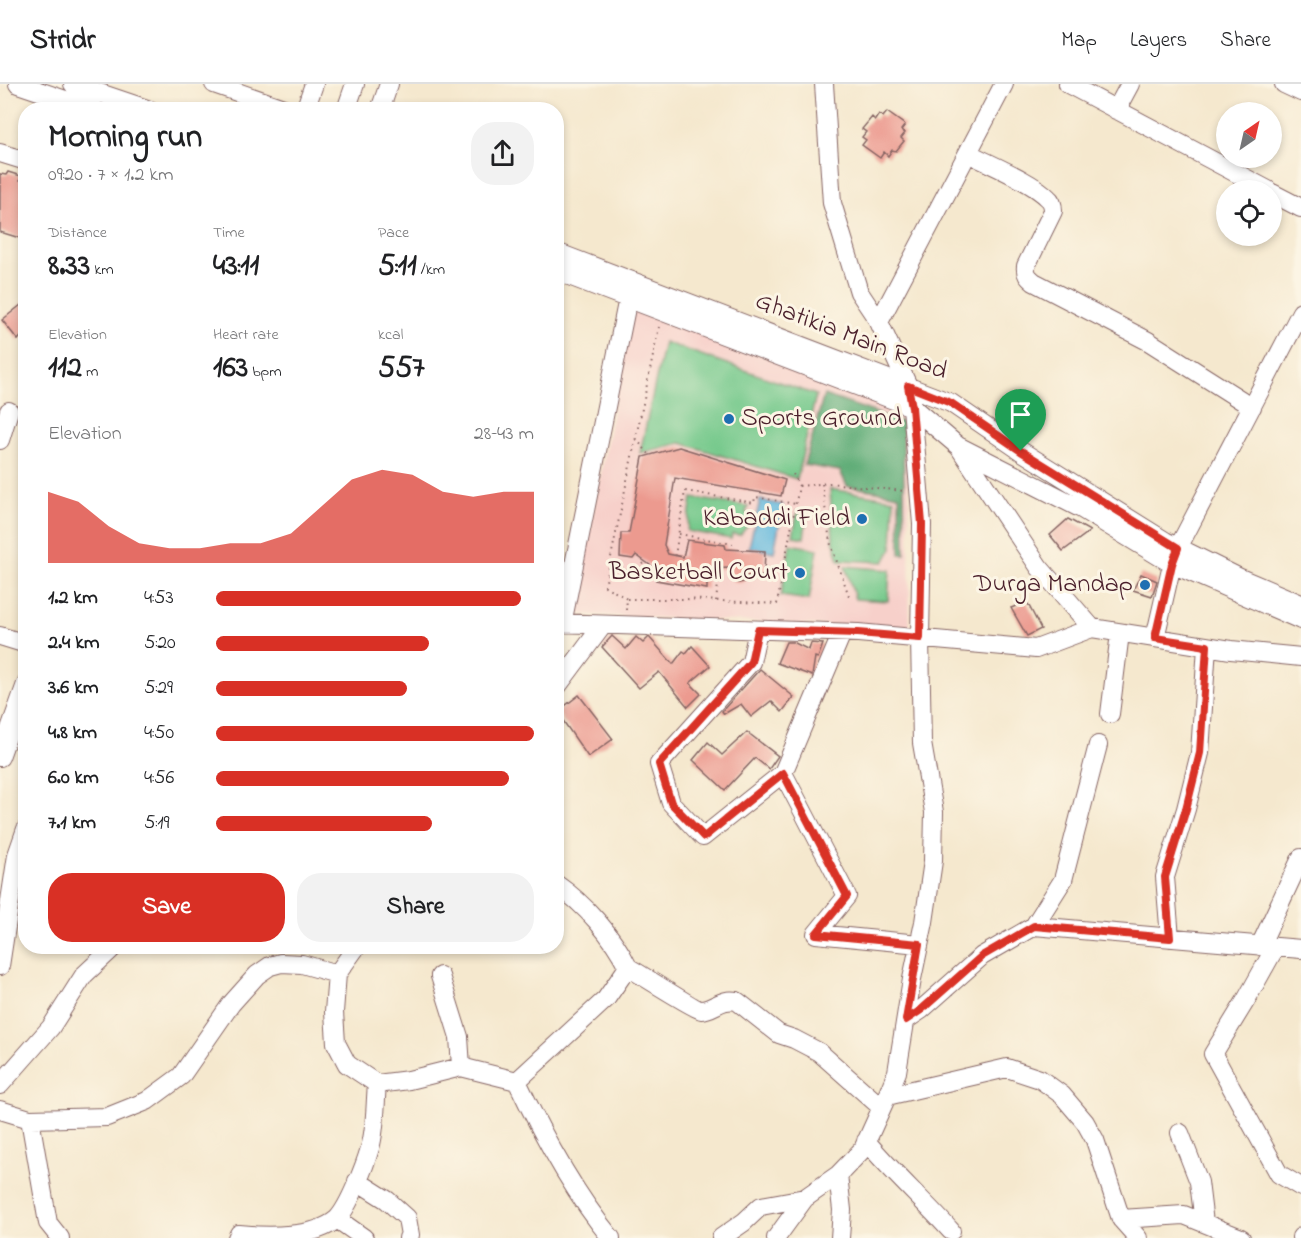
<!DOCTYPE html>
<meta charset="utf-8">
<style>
:root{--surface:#fff;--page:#f2f2f2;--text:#202124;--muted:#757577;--line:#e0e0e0;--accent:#d93025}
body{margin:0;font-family:"Indie Flower",sans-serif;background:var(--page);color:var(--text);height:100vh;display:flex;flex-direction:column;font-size:22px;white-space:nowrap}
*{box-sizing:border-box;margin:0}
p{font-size:20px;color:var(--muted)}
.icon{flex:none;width:33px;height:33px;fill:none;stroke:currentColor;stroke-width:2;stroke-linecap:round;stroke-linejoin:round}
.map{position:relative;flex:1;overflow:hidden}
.drawer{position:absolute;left:18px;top:18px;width:546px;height:852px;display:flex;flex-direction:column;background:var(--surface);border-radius:24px;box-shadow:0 3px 9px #0003}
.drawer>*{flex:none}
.needle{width:39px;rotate:34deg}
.controls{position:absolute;left:1216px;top:18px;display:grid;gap:12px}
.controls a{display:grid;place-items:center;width:66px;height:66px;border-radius:50%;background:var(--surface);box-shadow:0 3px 9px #0003;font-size:30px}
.pin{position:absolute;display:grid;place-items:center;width:51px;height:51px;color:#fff;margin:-62px -26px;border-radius:50% 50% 50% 0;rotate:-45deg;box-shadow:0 0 6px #0007}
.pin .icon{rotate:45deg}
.round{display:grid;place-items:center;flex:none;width:63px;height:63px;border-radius:24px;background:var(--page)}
.headline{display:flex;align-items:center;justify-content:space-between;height:102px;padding:0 30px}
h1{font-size:33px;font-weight:700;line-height:45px}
.figures{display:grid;grid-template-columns:repeat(3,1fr);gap:9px;height:102px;padding:6px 30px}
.figures div{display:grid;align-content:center}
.figures b{font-size:30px;font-weight:700}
.figures small{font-size:16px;font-weight:400}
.figures p{font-size:16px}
.chart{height:168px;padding:12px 30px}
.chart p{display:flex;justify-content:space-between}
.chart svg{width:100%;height:108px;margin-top:6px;fill:var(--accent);opacity:.7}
.cta{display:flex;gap:12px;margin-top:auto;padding:12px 30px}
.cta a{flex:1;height:69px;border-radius:24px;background:var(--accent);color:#fff;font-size:24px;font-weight:700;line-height:69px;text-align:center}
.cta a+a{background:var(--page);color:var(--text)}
ul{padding:0 30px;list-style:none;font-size:20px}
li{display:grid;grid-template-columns:96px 72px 1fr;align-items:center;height:45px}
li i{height:15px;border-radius:8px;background:var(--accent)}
header{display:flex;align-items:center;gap:36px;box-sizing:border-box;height:84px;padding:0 30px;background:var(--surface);border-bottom:2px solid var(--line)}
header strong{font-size:28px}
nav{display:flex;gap:33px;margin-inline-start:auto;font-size:21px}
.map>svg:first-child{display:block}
</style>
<header>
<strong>Stridr</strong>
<nav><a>Map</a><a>Layers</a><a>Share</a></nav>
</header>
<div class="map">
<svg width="1301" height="1154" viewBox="0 0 1301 1154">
<rect width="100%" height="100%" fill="#fcf5e5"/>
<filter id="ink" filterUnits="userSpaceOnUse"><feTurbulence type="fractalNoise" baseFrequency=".0167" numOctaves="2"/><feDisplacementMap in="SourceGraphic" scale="12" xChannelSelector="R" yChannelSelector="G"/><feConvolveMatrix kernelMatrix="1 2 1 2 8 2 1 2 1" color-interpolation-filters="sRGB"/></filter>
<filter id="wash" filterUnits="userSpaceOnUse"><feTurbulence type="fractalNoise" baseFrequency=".008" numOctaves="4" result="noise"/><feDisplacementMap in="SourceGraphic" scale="24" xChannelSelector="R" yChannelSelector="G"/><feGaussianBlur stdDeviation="1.35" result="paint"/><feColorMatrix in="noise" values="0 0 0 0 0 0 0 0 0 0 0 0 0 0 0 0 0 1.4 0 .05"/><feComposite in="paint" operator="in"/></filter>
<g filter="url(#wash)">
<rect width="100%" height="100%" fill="#f5e8ce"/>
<path fill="#f7d0ca" d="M633,222L908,327L910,545L574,530Z"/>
<path fill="#76c98c" stroke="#60745c" stroke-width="1.5" d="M664,258L816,311L797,395L681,359L640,369Z
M830,405L894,415L892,464L884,478L839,476L833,455Z
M692,414L748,422L746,429L748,431L750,439L740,451L732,450L731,455L687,447Z
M797,429L807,433L804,454L793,452Z
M790,460L818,465L809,516L781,512Z
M845,482L890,486L888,517L855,515Z"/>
<path fill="#60ad78" stroke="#556652" stroke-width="1.5" d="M824,311L903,338L905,470H900L899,411L847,402L840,387L804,381Z"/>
<path fill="#60b7dd" stroke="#556b84" stroke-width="1.5" d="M760,416L783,421L774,468L749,463Z"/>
<g id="blocks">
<path fill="#ec9a8f" d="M887,28L905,41L901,46L905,49L901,54L904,57L896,67L892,66L888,72L884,68L880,74L862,61L866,56L862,53L866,48L862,45L872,33L875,36L879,30L883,33Z
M8,88L21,92L20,96L26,98V140L23,155L0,148V90L6,91Z
M26,217V247L18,256L2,236Z
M679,363L785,396L781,412L675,394L664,461L668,470L683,473L687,456L725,461L726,465L765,467L764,492H747L744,498L738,499L732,496L730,484L707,485V505L656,496L654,484L636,471L633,475L620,473L621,449H629L643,373Z
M1068,435L1090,447L1063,467L1050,451Z
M1141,490L1157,497L1152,512L1133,506Z
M1027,518L1041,545L1027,552L1011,524Z
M612,552L626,565L636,553L643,559L649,553L673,580L683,567L686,569L692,562L710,582L690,599L701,610L688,623L659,588L639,604L602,563Z
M786,558H793L809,566L811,559L823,560L818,574L815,573L812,592L777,579Z
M760,585L794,613L782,628L771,617L751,633L741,620L724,630L722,627Z
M579,611L613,655L588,673L557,628Z
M747,648L778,672L769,685L755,674L725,706L693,676L708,658L722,671Z"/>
</g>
</g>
<g filter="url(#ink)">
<use href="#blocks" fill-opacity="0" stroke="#866564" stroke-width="1.5"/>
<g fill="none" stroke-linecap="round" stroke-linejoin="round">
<defs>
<path id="minor" d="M18,0L95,26
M73,0L150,26
M214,0L289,26
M1068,0L1268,106
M1284,0L1301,8
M305,26L314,0
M346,26L355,0
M380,26L389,0
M1116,26L1130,0
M0,69L26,77
M968,69C989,80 1033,98 1048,114C1052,117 1053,121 1053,127L1026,182C1025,190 1028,193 1034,198L1148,257L1252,323
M1272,109L1301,124
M556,168L951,319L1021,367L1165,457L1240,494L1301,520
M556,187L912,323L958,362L1080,424L1172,480L1301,536
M879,238L1004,0
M0,356L9,327
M959,363L1039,483L1092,544
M556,539L858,549L1036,565L1092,544L1231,566L1301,573
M562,540L628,214
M758,546L751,578L659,680L671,719L703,753L783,689
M842,549L783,689L847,812L816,850L919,860
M0,552L26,560
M1155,554L1172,480L1178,464L1301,228
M556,604L603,541
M1110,630L1120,549
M0,673L26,600
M556,800C585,820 613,852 628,883L606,915L517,997C542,1050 574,1109 611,1154
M1034,842L1063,796L1098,661
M1170,854L1165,793L1186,725L1200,669L1207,562
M357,862L337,890L334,928L336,959L347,980L377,1000L409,996L461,983L517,997
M1260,862L1301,774
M1275,864L1246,916L1213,970L1279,1090L1301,1103
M0,882L17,771L26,745
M628,883C638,889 697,926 701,926C715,925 720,914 737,917L779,950L794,955L819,968L881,1023
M440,892L459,953L461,983
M906,936L921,926L982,872L1034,842L1301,865
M0,1001L51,943L84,891L115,862
M887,1012L1007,984L1040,995L1062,1011L1085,1038L1095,1056L1121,1135
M0,1026L30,1035L48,1139L60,1154
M30,1035L107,1033L147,1017L181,992L231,920L257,891L270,882L281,879L302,880L337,890
M1180,1049L1199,1098L1204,1139
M866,1057C893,1089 923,1116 951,1147
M838,1091L842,1126L840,1154
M357,1097L387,1116L407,1134L410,1151L408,1154
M337,1135L364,1154
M237,1154L239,1150C267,1153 315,1154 337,1135C349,1123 365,1081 370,1064C376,1044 375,1021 377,1000
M721,1154L744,1138L761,1122L805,1114
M776,1154L805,1114L838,1091L863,1065L887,1012L897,988L912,895L924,838L933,777L934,728L922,659L920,554L922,440L912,323L908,302L879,238L859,208L832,119L824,0
M1138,1154L1121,1135L1184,1131L1241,1154
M1301,1154V1153"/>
</defs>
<use href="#minor" stroke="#866564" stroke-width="20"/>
<path stroke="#866564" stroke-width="2" stroke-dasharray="1.5 4.5" stroke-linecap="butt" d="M636,355L650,371
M822,400L830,458L849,512
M799,402L829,399L904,407
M679,450L733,460
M675,472L685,407L754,419L755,413L796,420
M610,480L633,487L646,478
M627,515H685L777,520L799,402L793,390
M716,517L720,484
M626,526L627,515L605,502L659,243"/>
<use href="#minor" stroke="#fff" stroke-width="18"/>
</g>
</g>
<g fill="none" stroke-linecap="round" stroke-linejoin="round" filter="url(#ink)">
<defs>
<path id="route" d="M908,302L951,319L1021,367L1178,464L1172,480L1155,554L1207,562L1200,669L1186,725L1165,793L1170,854L1034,842L982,872L921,926L906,936L919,860L816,850L847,812L783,689L704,753L671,719L659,680L751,578L758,546L858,549L920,554L922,440L912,323Z"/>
</defs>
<use href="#route" stroke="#fff" stroke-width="12"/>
<use href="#route" stroke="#d93025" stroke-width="8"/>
</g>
<g fill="#1f6fb2" stroke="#fcf5e5" stroke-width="2">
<circle cx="729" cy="335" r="6"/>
<circle cx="862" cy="435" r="6"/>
<circle cx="800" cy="489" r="6"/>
<circle cx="1145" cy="501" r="6"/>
</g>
<g text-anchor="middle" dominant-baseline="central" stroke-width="6" stroke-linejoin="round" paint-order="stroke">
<g font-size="26" fill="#4a1f2b" stroke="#fcf5e5">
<text transform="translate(851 253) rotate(21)">Ghatikia Main Road</text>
</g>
<g font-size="26" fill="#4a1f2b" stroke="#fcf5e5" text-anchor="end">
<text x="741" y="335" text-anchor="start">Sports Ground</text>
<text x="850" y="435">Kabaddi Field</text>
<text x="788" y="489">Basketball Court</text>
<text x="1133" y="501">Durga Mandap</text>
</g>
</g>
</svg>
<div class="controls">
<a><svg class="needle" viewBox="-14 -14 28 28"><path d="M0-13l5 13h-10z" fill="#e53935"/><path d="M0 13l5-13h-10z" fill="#757577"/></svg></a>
<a><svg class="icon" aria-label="locate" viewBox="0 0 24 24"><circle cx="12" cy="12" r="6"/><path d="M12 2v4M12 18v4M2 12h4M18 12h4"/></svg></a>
</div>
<div class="pin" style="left:1021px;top:367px;background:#1e9e55"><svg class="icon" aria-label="arrive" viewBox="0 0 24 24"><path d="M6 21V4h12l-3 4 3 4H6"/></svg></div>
<section class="drawer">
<div class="headline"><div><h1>Morning run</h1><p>09:20 · 7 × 1.2 km</p></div><a class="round"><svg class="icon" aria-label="share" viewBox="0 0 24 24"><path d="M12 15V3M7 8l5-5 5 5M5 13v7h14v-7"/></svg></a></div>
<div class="figures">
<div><p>Distance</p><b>8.33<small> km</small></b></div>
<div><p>Time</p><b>43:11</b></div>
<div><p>Pace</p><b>5:11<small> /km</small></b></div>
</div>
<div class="figures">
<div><p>Elevation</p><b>112<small> m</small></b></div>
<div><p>Heart rate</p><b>163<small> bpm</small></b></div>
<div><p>kcal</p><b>557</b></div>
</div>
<div class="chart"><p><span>Elevation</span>28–43 m</p>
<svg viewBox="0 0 160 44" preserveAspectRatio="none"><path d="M0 44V15L10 19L20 29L30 36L40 38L50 38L60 36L70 36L80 32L90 21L100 10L110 6L120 8L130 15L140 17L150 15L160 15V44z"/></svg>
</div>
<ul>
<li><b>1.2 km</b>4:53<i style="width:96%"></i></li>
<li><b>2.4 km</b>5:20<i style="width:67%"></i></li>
<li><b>3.6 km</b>5:29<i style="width:60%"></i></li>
<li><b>4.8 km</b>4:50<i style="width:100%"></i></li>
<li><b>6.0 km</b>4:56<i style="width:92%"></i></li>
<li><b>7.1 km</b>5:19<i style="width:68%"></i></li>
</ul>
<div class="cta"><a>Save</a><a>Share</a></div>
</section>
</div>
